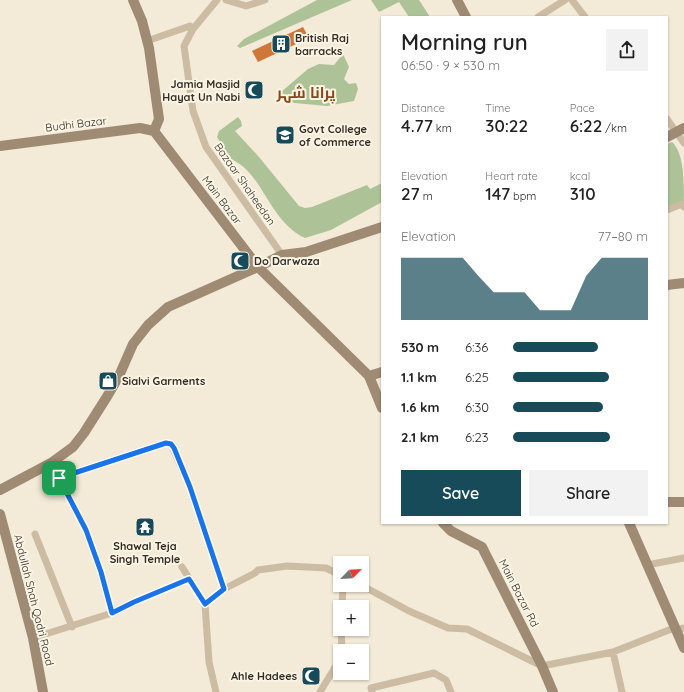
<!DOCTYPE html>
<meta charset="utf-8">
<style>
:root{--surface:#fff;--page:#f2f2f2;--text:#222;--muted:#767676;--accent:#184b5a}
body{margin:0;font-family:Quicksand,Cairo,sans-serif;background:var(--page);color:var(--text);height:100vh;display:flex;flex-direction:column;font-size:15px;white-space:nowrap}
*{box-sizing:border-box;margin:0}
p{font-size:13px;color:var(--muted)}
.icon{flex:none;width:22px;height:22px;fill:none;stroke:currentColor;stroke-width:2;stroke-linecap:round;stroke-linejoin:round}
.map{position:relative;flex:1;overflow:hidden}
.side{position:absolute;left:381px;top:16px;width:287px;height:508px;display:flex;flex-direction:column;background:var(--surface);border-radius:0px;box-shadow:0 1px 3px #0004}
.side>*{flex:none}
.needle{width:26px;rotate:66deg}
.fabs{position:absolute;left:333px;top:556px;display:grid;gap:8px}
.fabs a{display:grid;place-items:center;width:36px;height:36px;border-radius:0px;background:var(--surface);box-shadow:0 1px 3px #0004;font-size:20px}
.pin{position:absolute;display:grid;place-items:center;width:34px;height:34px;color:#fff;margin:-17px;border-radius:8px;box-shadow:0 2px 6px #0006}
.round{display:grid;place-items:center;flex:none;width:42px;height:42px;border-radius:0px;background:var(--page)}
.head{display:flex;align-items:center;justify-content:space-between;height:68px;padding:0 20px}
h1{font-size:22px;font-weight:600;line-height:30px}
.metrics{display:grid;grid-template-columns:repeat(3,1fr);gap:6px;height:68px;padding:4px 20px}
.metrics div{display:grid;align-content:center}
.metrics b{font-size:17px;font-weight:600}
.metrics small{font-size:11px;font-weight:400}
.metrics p{font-size:11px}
.chart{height:112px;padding:8px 20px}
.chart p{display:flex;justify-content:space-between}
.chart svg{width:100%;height:72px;margin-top:4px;fill:var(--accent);opacity:.7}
.action{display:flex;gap:8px;margin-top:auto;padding:8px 20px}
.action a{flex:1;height:46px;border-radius:0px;background:var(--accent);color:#fff;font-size:16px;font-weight:600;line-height:46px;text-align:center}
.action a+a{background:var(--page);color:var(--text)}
ul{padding:0 20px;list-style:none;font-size:13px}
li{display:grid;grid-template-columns:64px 48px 1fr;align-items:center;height:30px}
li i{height:10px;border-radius:5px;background:var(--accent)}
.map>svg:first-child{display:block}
</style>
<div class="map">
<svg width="684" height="692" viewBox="0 0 684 692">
<rect width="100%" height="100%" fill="#f3ead7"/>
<path fill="#adc397" d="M317,0H352L240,48L237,46L244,39Z
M371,0H419L430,17H409L399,2L379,12Z
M343,54L349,67L344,79L349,84L356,83L358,89L354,101L327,106L284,102L280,94L281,92L308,69L319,64L334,65Z
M238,117L241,121L242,126L235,131L259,157L299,206L305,208L312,207L367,185L370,189L382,183V202L331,230L305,238C269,222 262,170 230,159L217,137L219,131Z
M672,142C684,152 684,183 684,201L682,204L667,210V144Z"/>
<path fill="#cf7639" d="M303,27L309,38L258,62L252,51Z"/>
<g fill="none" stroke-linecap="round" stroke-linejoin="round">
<path stroke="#ccbca3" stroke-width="7" d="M217,0L193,29L184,46L193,111L206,147L282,255
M226,0L246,6L265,0
M572,0L585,17
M538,17L565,0
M147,41L190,26L193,29
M667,119L684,143
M667,210L682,204L684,207
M51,463L86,530L101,573L112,613
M59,478L166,443L171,444L190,487L224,589
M35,534L72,627
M647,565L684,558
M182,567L205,604L209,662L216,692
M361,585L409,611L448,628L467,629L542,666L613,652L674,628
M205,604L224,589L255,573L258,570L287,566L326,568L340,575
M342,607L343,585
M341,629L342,651
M676,630L684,628
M33,638L112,613L134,602L189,579
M613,652L622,692
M320,692L340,659
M372,692L371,688L434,673L446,680L451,692"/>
<path stroke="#9f8b74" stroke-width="10" d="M133,0L142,21L149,48L159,119L154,131
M457,0L466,17
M154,131L258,267L369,376L382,408
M667,137L684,128
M0,146L140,128L154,131
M667,285L684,283
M369,376L382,372
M0,490L51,463L73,447L84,433L108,395L119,376L133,344L148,325L168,307L258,267L282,255L306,252L382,227
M667,502H684
M0,514L33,638L43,692
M443,523L451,531L482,547L542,666L553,692
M629,523L684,648"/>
</g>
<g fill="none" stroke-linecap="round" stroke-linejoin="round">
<defs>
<path id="route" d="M166,443L171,444L174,448L190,487L224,589L205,604L189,579L134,602L112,613L101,572L86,530L59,478Z"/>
</defs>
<use href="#route" stroke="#fff" stroke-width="8"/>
<use href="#route" stroke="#1a73e8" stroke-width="5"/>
</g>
<defs>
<symbol id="building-square" viewBox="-11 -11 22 22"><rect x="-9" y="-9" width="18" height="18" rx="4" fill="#184b5a" stroke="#faf4e4"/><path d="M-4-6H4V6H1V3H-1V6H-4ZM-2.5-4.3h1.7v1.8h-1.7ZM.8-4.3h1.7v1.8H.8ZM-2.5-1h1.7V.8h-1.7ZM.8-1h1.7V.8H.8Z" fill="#fff"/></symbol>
<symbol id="mosque-square" viewBox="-11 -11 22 22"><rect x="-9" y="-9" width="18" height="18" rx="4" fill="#184b5a" stroke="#faf4e4"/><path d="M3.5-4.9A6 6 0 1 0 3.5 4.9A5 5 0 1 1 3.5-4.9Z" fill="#fff"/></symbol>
<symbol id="university-square" viewBox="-11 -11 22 22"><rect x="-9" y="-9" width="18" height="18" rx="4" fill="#184b5a" stroke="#faf4e4"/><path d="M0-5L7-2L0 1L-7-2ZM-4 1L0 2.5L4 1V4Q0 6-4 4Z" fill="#fff"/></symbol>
<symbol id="shop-square" viewBox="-11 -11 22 22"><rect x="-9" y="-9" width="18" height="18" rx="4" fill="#184b5a" stroke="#faf4e4"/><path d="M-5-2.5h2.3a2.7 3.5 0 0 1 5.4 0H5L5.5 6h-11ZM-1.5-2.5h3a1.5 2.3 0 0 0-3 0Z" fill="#fff"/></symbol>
<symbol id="temple-square" viewBox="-11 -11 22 22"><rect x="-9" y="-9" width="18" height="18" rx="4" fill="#184b5a" stroke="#faf4e4"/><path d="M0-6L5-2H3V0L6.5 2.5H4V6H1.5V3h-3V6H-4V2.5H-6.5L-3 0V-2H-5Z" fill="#fff"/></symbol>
</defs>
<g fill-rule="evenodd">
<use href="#building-square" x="270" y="33" width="22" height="22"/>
<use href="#mosque-square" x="243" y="79" width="22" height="22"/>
<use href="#university-square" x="274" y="124" width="22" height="22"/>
<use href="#mosque-square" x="229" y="250" width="22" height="22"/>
<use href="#shop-square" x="97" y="370" width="22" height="22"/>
<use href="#temple-square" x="134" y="516" width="22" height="22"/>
<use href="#mosque-square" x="300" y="665" width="22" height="22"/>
</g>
<g text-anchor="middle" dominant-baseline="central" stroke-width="4" stroke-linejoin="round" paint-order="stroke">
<g font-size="11" font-weight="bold" fill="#362d25" stroke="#faf4e4" text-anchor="start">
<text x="295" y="38">British Raj<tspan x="295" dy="13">barracks</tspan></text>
<text x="240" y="84" text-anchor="end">Jamia Masjid<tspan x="240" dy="13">Hayat Un Nabi</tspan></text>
<text x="299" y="129">Govt College<tspan x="299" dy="13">of Commerce</tspan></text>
<text x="254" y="261">Do Darwaza</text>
<text x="122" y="381">Sialvi Garments</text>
<text x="145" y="546" text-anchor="middle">Shawal Teja<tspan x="145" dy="13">Singh Temple</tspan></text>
<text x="297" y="676" text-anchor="end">Ahle Hadees</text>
</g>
<g font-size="11" fill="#362d25" stroke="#faf4e4">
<text transform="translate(76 124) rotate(-7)">Budhi Bazar</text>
<text transform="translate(245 184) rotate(55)">Bazaar Shaheedan</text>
<text transform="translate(222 200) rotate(53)">Main Bazar</text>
<text transform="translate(519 593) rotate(63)">Main Bazar Rd</text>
<text transform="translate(34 600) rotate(76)">Abdullah Shah Qadri Road</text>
</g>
<g font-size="15" font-weight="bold" fill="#8b4618" stroke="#faf4e4">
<text x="306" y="92">پرانا شہر</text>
</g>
</g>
</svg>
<div class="fabs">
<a><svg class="needle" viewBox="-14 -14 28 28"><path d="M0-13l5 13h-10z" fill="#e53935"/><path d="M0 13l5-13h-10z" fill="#767676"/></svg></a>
<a>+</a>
<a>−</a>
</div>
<div class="pin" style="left:59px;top:478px;background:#1e9e55"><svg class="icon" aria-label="arrive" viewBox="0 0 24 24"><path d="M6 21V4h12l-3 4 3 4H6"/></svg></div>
<section class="side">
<div class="head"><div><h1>Morning run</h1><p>06:50 · 9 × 530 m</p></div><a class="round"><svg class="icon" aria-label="share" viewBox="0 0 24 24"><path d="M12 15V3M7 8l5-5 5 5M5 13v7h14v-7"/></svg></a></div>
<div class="metrics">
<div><p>Distance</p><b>4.77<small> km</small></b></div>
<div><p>Time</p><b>30:22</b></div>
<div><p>Pace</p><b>6:22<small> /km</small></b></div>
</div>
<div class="metrics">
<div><p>Elevation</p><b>27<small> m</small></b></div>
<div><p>Heart rate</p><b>147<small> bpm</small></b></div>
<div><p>kcal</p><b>310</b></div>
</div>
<div class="chart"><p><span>Elevation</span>77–80 m</p>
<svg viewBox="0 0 160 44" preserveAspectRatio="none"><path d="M0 44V6L10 6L20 6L30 6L40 6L50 17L60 27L70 27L80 27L90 38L100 38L110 38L120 17L130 6L140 6L150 6L160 6V44z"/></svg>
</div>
<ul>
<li><b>530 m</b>6:36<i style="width:63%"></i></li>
<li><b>1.1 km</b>6:25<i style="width:71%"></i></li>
<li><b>1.6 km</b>6:30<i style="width:67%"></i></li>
<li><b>2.1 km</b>6:23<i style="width:72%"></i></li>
</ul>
<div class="action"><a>Save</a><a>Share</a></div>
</section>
</div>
